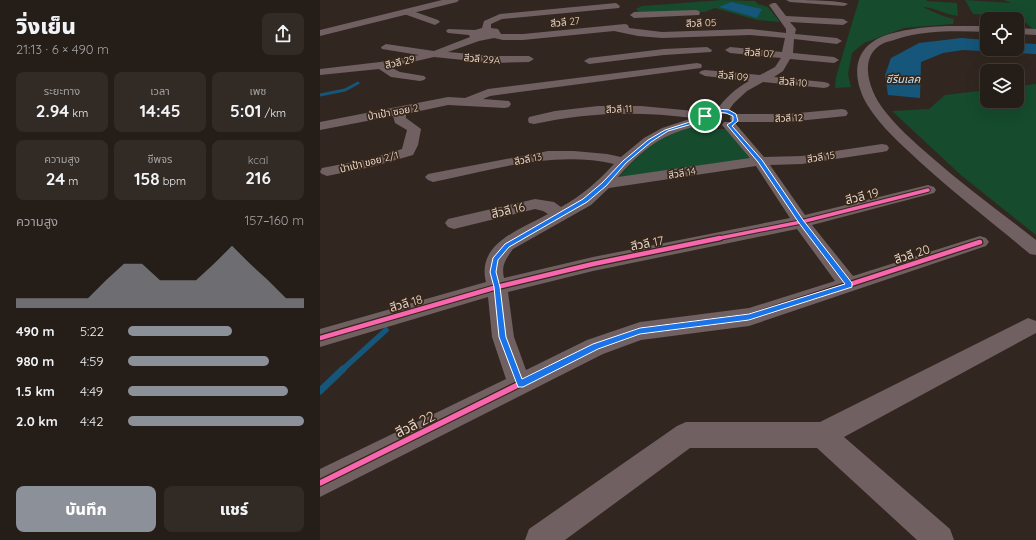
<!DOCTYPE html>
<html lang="th">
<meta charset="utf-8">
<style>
:root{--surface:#251d18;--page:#312a25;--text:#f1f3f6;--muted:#a3a2a2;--line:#423b37;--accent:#8c9099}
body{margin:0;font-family:Quicksand,"Noto Sans Thai",sans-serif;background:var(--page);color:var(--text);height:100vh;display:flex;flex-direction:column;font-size:15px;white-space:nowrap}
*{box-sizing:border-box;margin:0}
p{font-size:13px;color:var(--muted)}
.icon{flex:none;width:22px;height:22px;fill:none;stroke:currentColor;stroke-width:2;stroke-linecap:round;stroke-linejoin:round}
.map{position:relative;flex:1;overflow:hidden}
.details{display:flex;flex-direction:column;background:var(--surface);width:320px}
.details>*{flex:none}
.tools{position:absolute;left:660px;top:12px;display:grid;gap:8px}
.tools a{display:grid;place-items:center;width:44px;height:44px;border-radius:8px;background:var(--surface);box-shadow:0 4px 16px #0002,0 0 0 1px var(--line);font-size:20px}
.pin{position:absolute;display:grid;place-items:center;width:34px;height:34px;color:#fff;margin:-17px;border:2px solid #fff;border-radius:50%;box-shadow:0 1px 4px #0007}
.round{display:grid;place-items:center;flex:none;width:42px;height:42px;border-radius:8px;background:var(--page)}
.overview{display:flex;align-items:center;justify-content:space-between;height:68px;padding:0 16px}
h1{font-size:22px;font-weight:800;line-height:30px}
.figures{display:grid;grid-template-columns:repeat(3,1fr);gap:6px;height:68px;padding:4px 16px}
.figures div{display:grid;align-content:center;border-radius:8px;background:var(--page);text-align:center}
.figures b{font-size:17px;font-weight:800}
.figures small{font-size:11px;font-weight:400}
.figures p{font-size:11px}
.chart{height:112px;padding:8px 16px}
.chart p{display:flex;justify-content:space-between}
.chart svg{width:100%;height:72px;margin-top:4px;fill:var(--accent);opacity:.7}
.cta{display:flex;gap:8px;margin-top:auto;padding:8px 16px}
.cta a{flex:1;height:46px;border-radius:8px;background:var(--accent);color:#fff;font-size:16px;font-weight:800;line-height:46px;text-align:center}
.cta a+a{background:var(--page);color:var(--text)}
ul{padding:0 16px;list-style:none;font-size:13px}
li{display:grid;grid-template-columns:64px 48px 1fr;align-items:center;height:30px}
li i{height:10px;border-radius:5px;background:var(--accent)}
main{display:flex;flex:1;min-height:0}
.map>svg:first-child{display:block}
</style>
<main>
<section class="details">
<div class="overview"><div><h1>วิ่งเย็น</h1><p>21:13 · 6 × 490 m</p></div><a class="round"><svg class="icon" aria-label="share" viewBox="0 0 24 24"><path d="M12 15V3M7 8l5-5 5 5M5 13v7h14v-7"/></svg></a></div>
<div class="figures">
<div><p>ระยะทาง</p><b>2.94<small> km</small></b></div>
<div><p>เวลา</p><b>14:45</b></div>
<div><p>เพซ</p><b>5:01<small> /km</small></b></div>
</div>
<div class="figures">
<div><p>ความสูง</p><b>24<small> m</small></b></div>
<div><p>ชีพจร</p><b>158<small> bpm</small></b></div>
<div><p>kcal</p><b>216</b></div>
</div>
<div class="chart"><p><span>ความสูง</span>157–160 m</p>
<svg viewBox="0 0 160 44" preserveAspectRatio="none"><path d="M0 44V38L10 38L20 38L30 38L40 38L50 27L60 17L70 17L80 27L90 27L100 27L110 17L120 6L130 17L140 27L150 38L160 38V44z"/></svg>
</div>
<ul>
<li><b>490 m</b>5:22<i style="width:59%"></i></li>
<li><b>980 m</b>4:59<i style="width:80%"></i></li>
<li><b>1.5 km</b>4:49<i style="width:91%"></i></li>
<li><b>2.0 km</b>4:42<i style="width:100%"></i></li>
</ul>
<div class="cta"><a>บันทึก</a><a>แชร์</a></div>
</section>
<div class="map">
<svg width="716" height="540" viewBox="0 0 716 540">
<rect width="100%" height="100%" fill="#312720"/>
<path fill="#164b2d" d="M402,0L435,1L438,4L448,7L460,22L437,20L395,8L385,12L319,13L316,9L322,6Z
M539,0H606L607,1L637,3L638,16C626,15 616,8 604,7V8C615,12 623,17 634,19L633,24L584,28L544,43L532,53L528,74L531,87L515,88L516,77Z
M645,0L691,3L684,0H716V29H713L699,17L653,14Z
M716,84V235L642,176L572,111L609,109L625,95L667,90V101H697V86Z
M381,123L392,129H406L431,158L298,178C313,161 330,143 351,133C360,129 371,126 381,123Z"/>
<path fill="#15567a" d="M411,2L442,9L437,18L399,7Z
M641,38L667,40V49H697V43L716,44V54L643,50L623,53L601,62L600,98L568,95L565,75L571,58L599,43Z"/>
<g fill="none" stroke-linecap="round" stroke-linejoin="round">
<path stroke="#15567a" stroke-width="3" d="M0,95L25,90L38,83"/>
<path stroke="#15567a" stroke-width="5.5" d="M22,370L66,330"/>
<path stroke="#15567a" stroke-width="7" d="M0,391L23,369"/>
<path fill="#716061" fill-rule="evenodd" d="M466,0C477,0 521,0 528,4L524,6L470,2Z
M296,3L300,6L299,8L182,19L171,24V28L178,29L181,34H203L305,24L308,25L309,28L342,32L430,29L466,33V29L449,5L453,3H456L466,16L523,19L528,22L523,25L470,22L476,29L475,34L517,38L522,41L517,44L474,39L473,53L514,57L519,60L514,63L470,59L463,71L454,77L504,82L508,83L510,85L508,87L504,88L443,82L427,91L414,103L406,114H398L396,111C405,98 415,89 429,81L385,76L379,73L381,71L385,70L440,75L455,67L461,58L410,53L405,50L410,47L462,52L465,38L430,35L342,38L318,36L294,31L203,40H183L174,38L159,41L128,52L173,56H209L214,59L209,62L173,63L114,57L70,67L80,72L104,76L106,78L104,80L100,81L71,77L59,69L0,75V69L60,62L99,55L62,49L61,47L66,44L114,51L150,37L149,35L128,33L126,31L128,29L155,30L162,28L164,21L180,14Z
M87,9L118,20L120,22L115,25L84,14L83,12Z
M376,10L379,11L380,13L379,15L314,18L310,15L314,12Z
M631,26H667V32C637,31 606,30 577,39C572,41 567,41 562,44C537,58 550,92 564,110C577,127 593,141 609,155C643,185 680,212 716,240V255L710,254C673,223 635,194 600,162C581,144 562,128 548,106C535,85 530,56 554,41C569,30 611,26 631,26Z
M697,28L716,29V35L697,34Z
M387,47L392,50L391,52L344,55L269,64L264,61L269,58L344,49Z
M377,63L381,64L382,66L381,68L170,96L163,99L189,101L191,104L189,107L185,108L128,105L86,114V118L101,129L98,145L93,155L51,167L7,176L2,174L0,172L2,168L49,159L82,149L87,130L75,123L73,116L0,130V122L128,97L145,98L168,89Z
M278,106H321L385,112L390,113L391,116L389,122C377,126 364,129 352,134C331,142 313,160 298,177L430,158L402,125L404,122H414L444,157L482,156L562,144L567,145L569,148L567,151L562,152L482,164L450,165L485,215L608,185L614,187L616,190L614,193L492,225L533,276L660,236L666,238L669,242L666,246L429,326L321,340L283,354L0,497V469L186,379L172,337L168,297L0,347V329L166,282C156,243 200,230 228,214L223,211L215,209L134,229L128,227L125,223L128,219L215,199L234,202L241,207C263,195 277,182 294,164C235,150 171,170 113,182L108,180L105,177L108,174L228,151H254L287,154L301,157L324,138L342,128L373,118C319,111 267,112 214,124L209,123L208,120L209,117L235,111ZM436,166L470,218L273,257L184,278C181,265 186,259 193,249L271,205L289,188ZM477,229L515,281L429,308L320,322L267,340L206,370L194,337L188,292L273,271Z
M522,109L526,110L528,113L526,116L468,122H416L411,121L410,118L411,115L416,114H468Z
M708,318L716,321V333L524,437L630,529L634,540H597L497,448H370L245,540H205L209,529L357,426L366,422H500Z"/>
<path fill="#716061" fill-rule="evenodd" d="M122,0H139L137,2L0,36V30Z"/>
<defs>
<path id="cycleway-far2" d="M395,239L481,222L608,190"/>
<path id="cycleway-far1" d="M0,338L177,287L273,264L400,238
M228,370L275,347L320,331L429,317L660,242"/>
<path id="cycleway" d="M0,483L230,369"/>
</defs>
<use href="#cycleway-far2" stroke="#382619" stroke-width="5.5"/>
<use href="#cycleway-far1" stroke="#382619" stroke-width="7"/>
<use href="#cycleway" stroke="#382619" stroke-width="8"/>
<use href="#cycleway-far2" stroke="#f766af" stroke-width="3.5"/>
<use href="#cycleway-far1" stroke="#f766af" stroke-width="4.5"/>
<use href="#cycleway" stroke="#f766af" stroke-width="5.5"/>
</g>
<path fill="#1a73e8" stroke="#fff" fill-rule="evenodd" d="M396,109L409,110L416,114L418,121L412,126L442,160L483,220L532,283V287L429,320L320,334L278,349L203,387H198L179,337L174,287L170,272L173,258L185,244L263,199L282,183L303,161L328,140L345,130L382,118L386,112ZM397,112L406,113L413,116V121L407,125L438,162L479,223L525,284L429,314L320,328L273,344L202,379L186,337L180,287L176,272L178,260L189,247L267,202L286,186L306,163L331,142L348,131L386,120L389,114Z"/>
<g text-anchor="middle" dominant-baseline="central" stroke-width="3.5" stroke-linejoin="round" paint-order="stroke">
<g font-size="10" fill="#e6dad1" stroke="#382619">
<text transform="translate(245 22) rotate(-6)">สีวลี 27</text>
<text transform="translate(381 23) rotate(-2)">สีวลี 05</text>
<text transform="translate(439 53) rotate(5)">สีวลี 07</text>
<text transform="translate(162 59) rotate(5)">สีวลี 29A</text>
<text transform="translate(80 62) rotate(-13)">สีวลี 29</text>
<text transform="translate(413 76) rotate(6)">สีวลี 09</text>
<text transform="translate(473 82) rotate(5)">สีวลี 10</text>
<text transform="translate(299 109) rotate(-2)">สีวลี 11</text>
<text transform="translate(73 112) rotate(-10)">ป่าเป้า ซอย 2</text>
<text transform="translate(469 118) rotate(-2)">สีวลี 12</text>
<text transform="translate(501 157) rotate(-9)">สีวลี 15</text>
<text transform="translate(208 159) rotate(-11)">สีวลี 13</text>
<text transform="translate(49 162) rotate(-14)">ป่าเป้า ขอย 2/1</text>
<text transform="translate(362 173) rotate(-9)">สีวลี 14</text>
</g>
<g font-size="11" font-style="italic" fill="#c1e3fc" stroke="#382619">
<text x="583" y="79">ซีรีนเลค</text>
</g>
<g font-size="12" fill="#e6dad1" stroke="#382619">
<text transform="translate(542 196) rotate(-14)">สีวลี 19</text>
<text transform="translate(188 210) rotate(-13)">สีวลี 16</text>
<text transform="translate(327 243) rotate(-11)">สีวลี 17</text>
<text transform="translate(592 254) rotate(-18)">สีวลี 20</text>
<text transform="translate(86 303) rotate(-16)">สีวลี 18</text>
</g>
<g font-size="14" fill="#e6dad1" stroke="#382619">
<text transform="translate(95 424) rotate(-26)">สีวลี 22</text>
</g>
</g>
</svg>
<div class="tools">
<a><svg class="icon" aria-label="locate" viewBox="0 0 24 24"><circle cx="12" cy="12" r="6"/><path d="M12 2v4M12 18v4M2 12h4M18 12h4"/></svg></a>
<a><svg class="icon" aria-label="layers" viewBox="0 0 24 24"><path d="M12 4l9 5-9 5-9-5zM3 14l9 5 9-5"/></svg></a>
</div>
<div class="pin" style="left:385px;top:116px;background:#1e9e55"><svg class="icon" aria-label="arrive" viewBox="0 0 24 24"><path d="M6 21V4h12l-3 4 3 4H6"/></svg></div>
</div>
</main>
